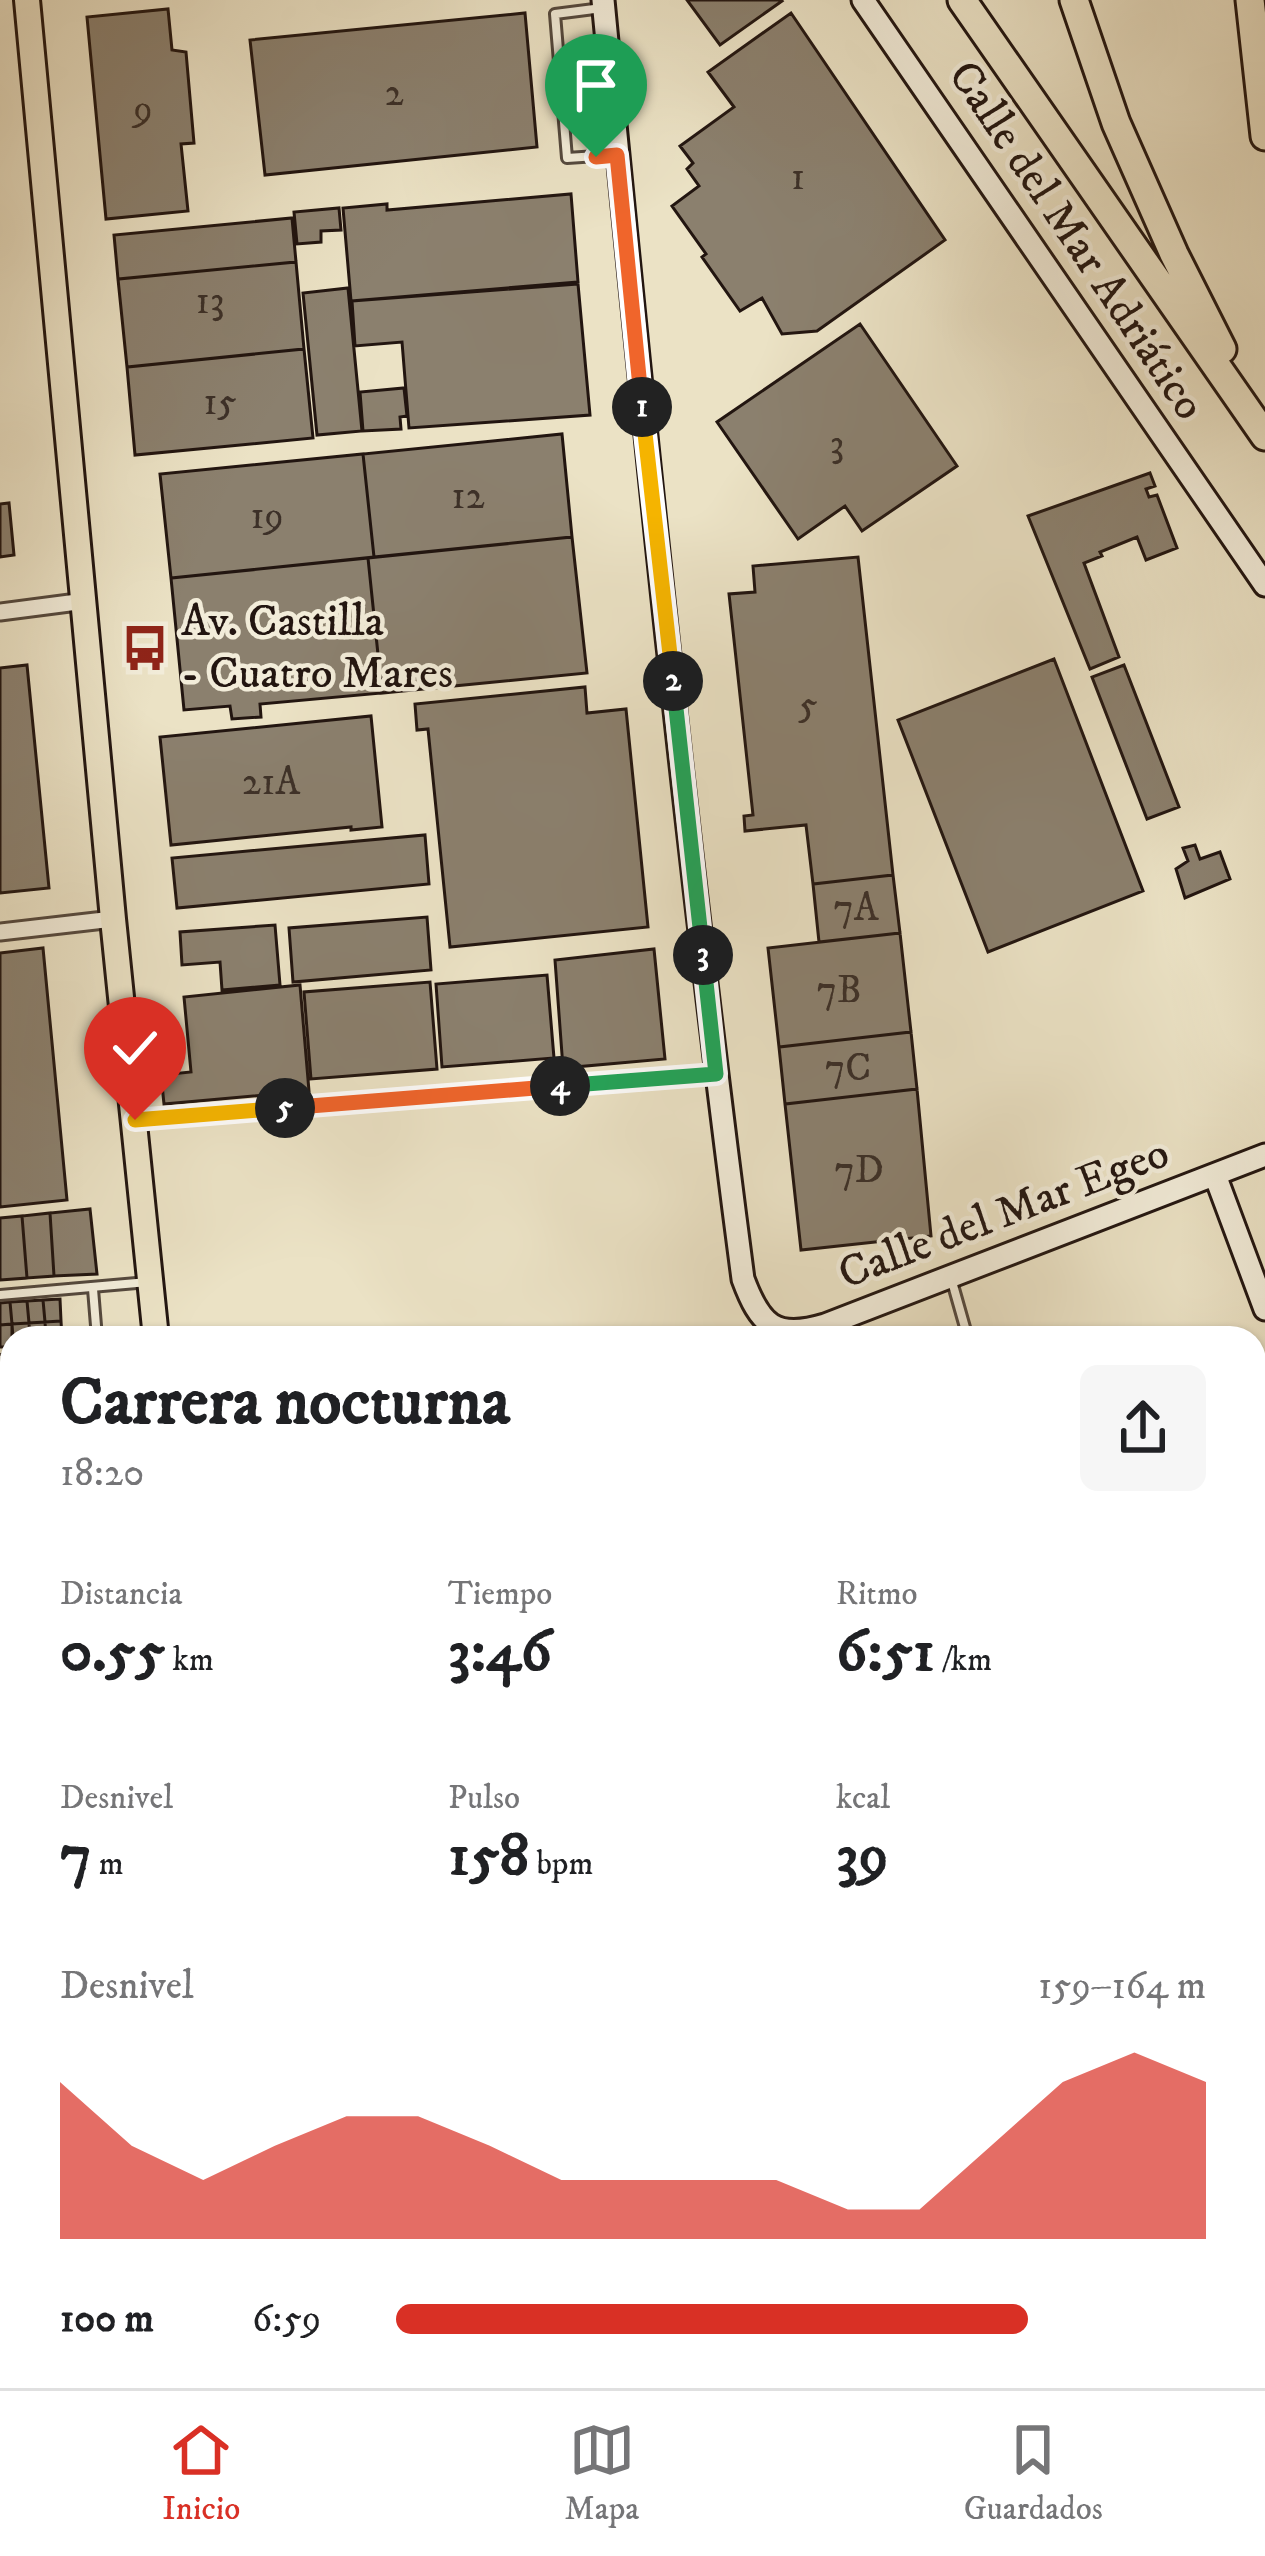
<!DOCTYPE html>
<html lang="es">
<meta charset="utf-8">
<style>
:root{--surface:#fff;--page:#f6f6f6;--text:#202124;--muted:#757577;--line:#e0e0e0;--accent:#d93025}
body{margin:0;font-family:"IM FELL DW Pica",serif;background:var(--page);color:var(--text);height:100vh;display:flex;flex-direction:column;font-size:45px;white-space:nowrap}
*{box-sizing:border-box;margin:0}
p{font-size:39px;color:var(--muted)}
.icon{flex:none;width:66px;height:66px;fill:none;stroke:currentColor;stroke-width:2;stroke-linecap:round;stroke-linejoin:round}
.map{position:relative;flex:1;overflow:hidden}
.sheet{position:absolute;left:0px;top:1326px;width:1266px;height:1062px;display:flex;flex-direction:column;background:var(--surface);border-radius:36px 36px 0 0;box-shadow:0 3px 9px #0004}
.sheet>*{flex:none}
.pin{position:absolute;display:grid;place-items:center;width:102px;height:102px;color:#fff;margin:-123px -51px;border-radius:50% 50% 50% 0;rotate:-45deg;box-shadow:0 0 12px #0007}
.pin .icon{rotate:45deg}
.km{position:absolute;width:60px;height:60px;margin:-30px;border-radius:50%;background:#222;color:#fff;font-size:33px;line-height:60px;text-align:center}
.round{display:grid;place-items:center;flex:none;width:126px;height:126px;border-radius:18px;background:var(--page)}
.overview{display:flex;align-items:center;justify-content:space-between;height:204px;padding:0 60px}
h1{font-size:66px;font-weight:700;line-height:90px}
.figures{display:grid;grid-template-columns:repeat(3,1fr);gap:18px;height:204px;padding:12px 60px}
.figures div{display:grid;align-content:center}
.figures b{font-size:60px;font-weight:700}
.figures small{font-size:33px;font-weight:400}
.figures p{font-size:33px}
.chart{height:336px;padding:24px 60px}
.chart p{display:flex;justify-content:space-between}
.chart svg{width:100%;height:216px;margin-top:12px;fill:var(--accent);opacity:.7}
ul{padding:0 60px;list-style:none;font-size:39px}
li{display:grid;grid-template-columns:192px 144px 1fr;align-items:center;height:90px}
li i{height:30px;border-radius:15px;background:var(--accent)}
.tab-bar{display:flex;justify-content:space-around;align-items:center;height:168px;border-top:3px solid var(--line);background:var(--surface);font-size:33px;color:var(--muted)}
.tab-bar a{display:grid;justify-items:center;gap:6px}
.tab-bar .current{color:var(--accent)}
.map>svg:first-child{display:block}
</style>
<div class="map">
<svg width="1265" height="2388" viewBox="0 0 1265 2388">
<rect width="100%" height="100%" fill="#ebe2c5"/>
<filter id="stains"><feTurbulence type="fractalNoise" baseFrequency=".00167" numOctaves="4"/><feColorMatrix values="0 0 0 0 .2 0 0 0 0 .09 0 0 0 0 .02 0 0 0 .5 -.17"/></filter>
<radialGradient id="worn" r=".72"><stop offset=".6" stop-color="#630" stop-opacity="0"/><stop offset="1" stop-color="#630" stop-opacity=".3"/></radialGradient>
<path fill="#8b806e" stroke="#221510" stroke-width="3" d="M687,0H781L782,1L720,45Z
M168,9L172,50L186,52L194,143L181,144L188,211L106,219L87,17Z
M525,13L537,147L265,175L250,40Z
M791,13L945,240L817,331L782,334L762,298L740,311L702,257L706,254L672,206L699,186L687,169L693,163L680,146L734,107L708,72Z
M571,194L578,282L351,301L343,208L387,204V210Z
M339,208L341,230L321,231V242L297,244L294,212Z
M292,218L296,262L118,279L114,235Z
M296,262L304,349L127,367L118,279Z
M578,284L590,415L409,428L402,342L355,346L352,301Z
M348,288L362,431L317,435L303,293Z
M860,324L957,466L862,531L845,506L798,539L717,422Z
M304,349L313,438L135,455L127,367Z
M404,388L407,416L400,417L401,429L363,431L360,392Z
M562,434L572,537L374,557L363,454Z
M363,454L374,557L171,578L160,474Z
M1150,473L1155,486L1146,489L1149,497L1157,495L1177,548L1146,560L1137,537L1100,552L1102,556L1084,563L1119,657L1090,669L1028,516Z
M9,503L14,555L0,557V504Z
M572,537L587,673L382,693L368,558Z
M858,557L893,875L813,884L806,825L745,831L744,816L753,815L729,594L755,592L753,566Z
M368,558L382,693L260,704L261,717L232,719L230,706L184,710L171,578Z
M1054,659L1143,891L988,952L898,720Z
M27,665L49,888L0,893V668Z
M1124,665L1179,807L1147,819L1092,677Z
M585,687L587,713L626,709L648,927L450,947L428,729L417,730L415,704Z
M371,716L382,827L351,830V827L171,845L160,737Z
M425,835L429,884L177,908L172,858Z
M1195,845L1200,859L1220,852L1230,879L1185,898L1176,869L1188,861L1183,848Z
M893,875L900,933L819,942L813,884Z
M427,917L431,970L293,982L289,928Z
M275,925L280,985L222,990L220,962L182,965L180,932Z
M900,933L911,1032L779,1047L768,948Z
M43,948L67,1200L0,1207V953Z
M654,949L665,1059L563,1068L555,960Z
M547,975L554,1058L442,1067L436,984Z
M430,982L437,1069L311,1079L304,992Z
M300,985L309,1091L164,1104L161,1075L191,1072L184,997Z
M911,1032L917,1089L785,1104L779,1047Z
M917,1089L931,1236L801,1250L785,1104Z
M90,1209L97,1274L54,1276L50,1213Z
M50,1213L54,1276L27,1278L22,1216Z
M22,1216L27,1278L0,1280V1218Z
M60,1299L61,1321L45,1322L43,1300Z
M43,1300L45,1322L29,1323L27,1301Z
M27,1301L29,1323L12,1324L10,1302Z
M10,1302L12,1324L0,1325V1303Z
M61,1321L62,1338H46L45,1322Z
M45,1322L46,1338H30L29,1323Z
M29,1323L30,1338H13L12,1324Z
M12,1324V1347H0V1325Z
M12,1367V1400L0,1401V1368Z
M12,1463V1505L0,1506V1465Z
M1254,1503L1265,1505V1543L1262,1557L1254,1560L1265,1591V1633L1254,1637Z
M12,1505V1547L2,1548L0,1506Z
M12,1547V1589H6L2,1548Z
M12,1622V1719L4,1623Z
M1265,1647V1685L1254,1689V1651Z
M1265,1685V1722L1254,1726V1689Z
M1265,1767V1804L1259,1807L1254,1794V1771Z
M5,1792L9,1835L0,1836V1793Z
M1254,1794L1265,1824V1870L1254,1874Z
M9,1835L12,1877L0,1879V1836Z
M12,1877V1919L0,1920V1879Z
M1265,1891V1928L1254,1898V1895Z
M1254,1898L1265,1928V1994L1254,1998Z
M12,1919V1962L0,1963V1920Z
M12,1962V2005L0,2006V1963Z
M12,2005V2047L0,2048V2006Z
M1265,2044V2147L1254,2120V2049Z
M12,2047V2090L0,2091V2048Z
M12,2090V2132L0,2133V2091Z
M1254,2120L1265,2147V2178L1254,2183Z
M12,2132V2174L0,2175V2133Z
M12,2174V2217L0,2218V2175Z
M12,2217V2259L0,2260V2218Z
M12,2259V2302L2,2303L0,2260Z
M12,2313V2376H176L177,2388H11L3,2314Z
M1254,2343L1265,2357V2388H1222L1218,2376H1254Z
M321,2376H541L542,2388H322Z
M624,2376H669L670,2388H626Z
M669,2376H714L715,2388H670Z
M1157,2376H1204L1208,2388H1125Z"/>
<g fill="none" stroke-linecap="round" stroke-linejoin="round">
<defs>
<path id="lane" d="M602,8L555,14L567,158L612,155
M951,1278L968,1338
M93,1289L97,1338
M0,1295L148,1282
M0,1360L12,1359
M0,1416H12
M748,2376L750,2388"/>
<path id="street" d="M0,612L85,601
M0,932L113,919
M135,1120L716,1074
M0,1611L12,1610
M1254,1747L1265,1743
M1254,2026L1265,2022
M206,2376L207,2388"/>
<path id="secondary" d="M603,0C644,427 687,854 743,1279C760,1325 775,1340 825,1325L1265,1155
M863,0L1265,585
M1215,1175L1265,1309
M1254,2242L1265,2238
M910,2388L935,2376"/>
<path id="primary" d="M27,0L113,919L156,1338
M257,2376L258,2388"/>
<path id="highway" d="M962,0L1265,436
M1074,0L1116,123L1174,254L1222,349
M1250,0L1265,136"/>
</defs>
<use href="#lane" stroke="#54483d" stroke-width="14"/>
<use href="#street" stroke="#54483d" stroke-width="21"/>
<use href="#secondary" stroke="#221510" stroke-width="27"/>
<use href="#primary" stroke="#221510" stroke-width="30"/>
<use href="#highway" stroke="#221510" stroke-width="33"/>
<use href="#lane" stroke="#f2ecd9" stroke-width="8"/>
<use href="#street" stroke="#f2ecd9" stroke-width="15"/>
<use href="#secondary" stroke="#f2ecd9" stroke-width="21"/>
<use href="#primary" stroke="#ebe2c5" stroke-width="24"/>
<use href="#highway" stroke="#ebe2c5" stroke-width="27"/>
</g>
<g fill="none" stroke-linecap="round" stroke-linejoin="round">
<defs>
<path id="split-1" d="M596,157L617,155L642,407"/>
<path id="split-2" d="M642,407L673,681"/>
<path id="split-3" d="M673,681L703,955"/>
<path id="split-4" d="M560,1086L716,1074L703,955"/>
<path id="split-5" d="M285,1108L560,1086"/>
<path id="split-6" d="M135,1120L285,1108"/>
</defs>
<use href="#split-1" stroke="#fff" stroke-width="24"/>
<use href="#split-2" stroke="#fff" stroke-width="24"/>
<use href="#split-3" stroke="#fff" stroke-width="24"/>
<use href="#split-4" stroke="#fff" stroke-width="24"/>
<use href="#split-5" stroke="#fff" stroke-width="24"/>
<use href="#split-6" stroke="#fff" stroke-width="24"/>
<use href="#split-1" stroke="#f0652b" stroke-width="15"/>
<use href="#split-2" stroke="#f5b400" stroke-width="15"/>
<use href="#split-3" stroke="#22a559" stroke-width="15"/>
<use href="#split-4" stroke="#22a559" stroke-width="15"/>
<use href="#split-5" stroke="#f0652b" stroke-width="15"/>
<use href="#split-6" stroke="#f5b400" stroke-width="15"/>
</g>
<defs>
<symbol id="bus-bare" viewBox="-9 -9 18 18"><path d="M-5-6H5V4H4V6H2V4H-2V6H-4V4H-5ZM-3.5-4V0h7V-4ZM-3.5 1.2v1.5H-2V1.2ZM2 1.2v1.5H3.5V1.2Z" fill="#8f2418" stroke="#f2ecd9" stroke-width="2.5" paint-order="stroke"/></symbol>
</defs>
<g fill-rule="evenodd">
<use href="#bus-bare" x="112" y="615" width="66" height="66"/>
</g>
<g text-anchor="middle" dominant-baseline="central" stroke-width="9" stroke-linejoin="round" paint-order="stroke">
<g font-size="39" fill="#3c3028">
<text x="394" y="93">2</text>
<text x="143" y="109">9</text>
<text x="798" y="177">1</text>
<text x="210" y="301">13</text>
<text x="220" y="402">15</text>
<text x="837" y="444">3</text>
<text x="468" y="496">12</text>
<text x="267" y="516">19</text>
<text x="808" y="705">5</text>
<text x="271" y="782">21A</text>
<text x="856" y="908">7A</text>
<text x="839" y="990">7B</text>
<text x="848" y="1068">7C</text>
<text x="859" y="1170">7D</text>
</g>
<g font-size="45" fill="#221510" stroke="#f2ecd9">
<text transform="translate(1076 241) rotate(56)">Calle del Mar Adriático</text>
<text transform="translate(1004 1214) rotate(-21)">Calle del Mar Egeo</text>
</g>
<g font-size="45" fill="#221510" stroke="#f2ecd9" text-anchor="start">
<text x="181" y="622">Av. Castilla<tspan x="181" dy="52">- Cuatro Mares</tspan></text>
</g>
</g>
<rect width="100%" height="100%" filter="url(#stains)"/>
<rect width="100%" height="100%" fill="url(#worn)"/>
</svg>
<div class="pin" style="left:596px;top:157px;background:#1e9e55"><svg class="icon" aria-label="arrive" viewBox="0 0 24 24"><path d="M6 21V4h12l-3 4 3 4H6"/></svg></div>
<div class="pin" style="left:135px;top:1120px;background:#d93025"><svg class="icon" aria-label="check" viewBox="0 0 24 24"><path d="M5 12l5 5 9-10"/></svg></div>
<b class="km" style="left:642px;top:407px">1</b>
<b class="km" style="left:673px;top:681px">2</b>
<b class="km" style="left:703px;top:955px">3</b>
<b class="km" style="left:560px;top:1086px">4</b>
<b class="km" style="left:285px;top:1108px">5</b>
<section class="sheet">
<div class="overview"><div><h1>Carrera nocturna</h1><p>18:20</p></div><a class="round"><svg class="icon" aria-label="share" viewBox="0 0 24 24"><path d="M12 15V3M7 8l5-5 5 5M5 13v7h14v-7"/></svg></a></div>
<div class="figures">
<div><p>Distancia</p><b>0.55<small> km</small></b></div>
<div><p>Tiempo</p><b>3:46</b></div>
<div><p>Ritmo</p><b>6:51<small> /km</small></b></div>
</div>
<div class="figures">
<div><p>Desnivel</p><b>7<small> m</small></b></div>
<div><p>Pulso</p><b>158<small> bpm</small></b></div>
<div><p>kcal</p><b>39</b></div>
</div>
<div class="chart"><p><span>Desnivel</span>159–164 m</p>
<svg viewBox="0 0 160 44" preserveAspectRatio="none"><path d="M0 44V12L10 25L20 32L30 25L40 19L50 19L60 25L70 32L80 32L90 32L100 32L110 38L120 38L130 25L140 12L150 6L160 12V44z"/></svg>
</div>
<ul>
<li><b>100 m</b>6:59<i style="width:78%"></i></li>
</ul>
</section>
</div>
<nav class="tab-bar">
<a class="current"><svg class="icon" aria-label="home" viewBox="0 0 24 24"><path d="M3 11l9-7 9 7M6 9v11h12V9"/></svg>Inicio</a>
<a><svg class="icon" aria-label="map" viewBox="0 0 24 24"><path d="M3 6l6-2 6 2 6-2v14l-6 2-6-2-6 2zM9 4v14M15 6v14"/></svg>Mapa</a>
<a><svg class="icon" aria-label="saved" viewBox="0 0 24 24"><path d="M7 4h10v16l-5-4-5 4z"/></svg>Guardados</a>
</nav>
